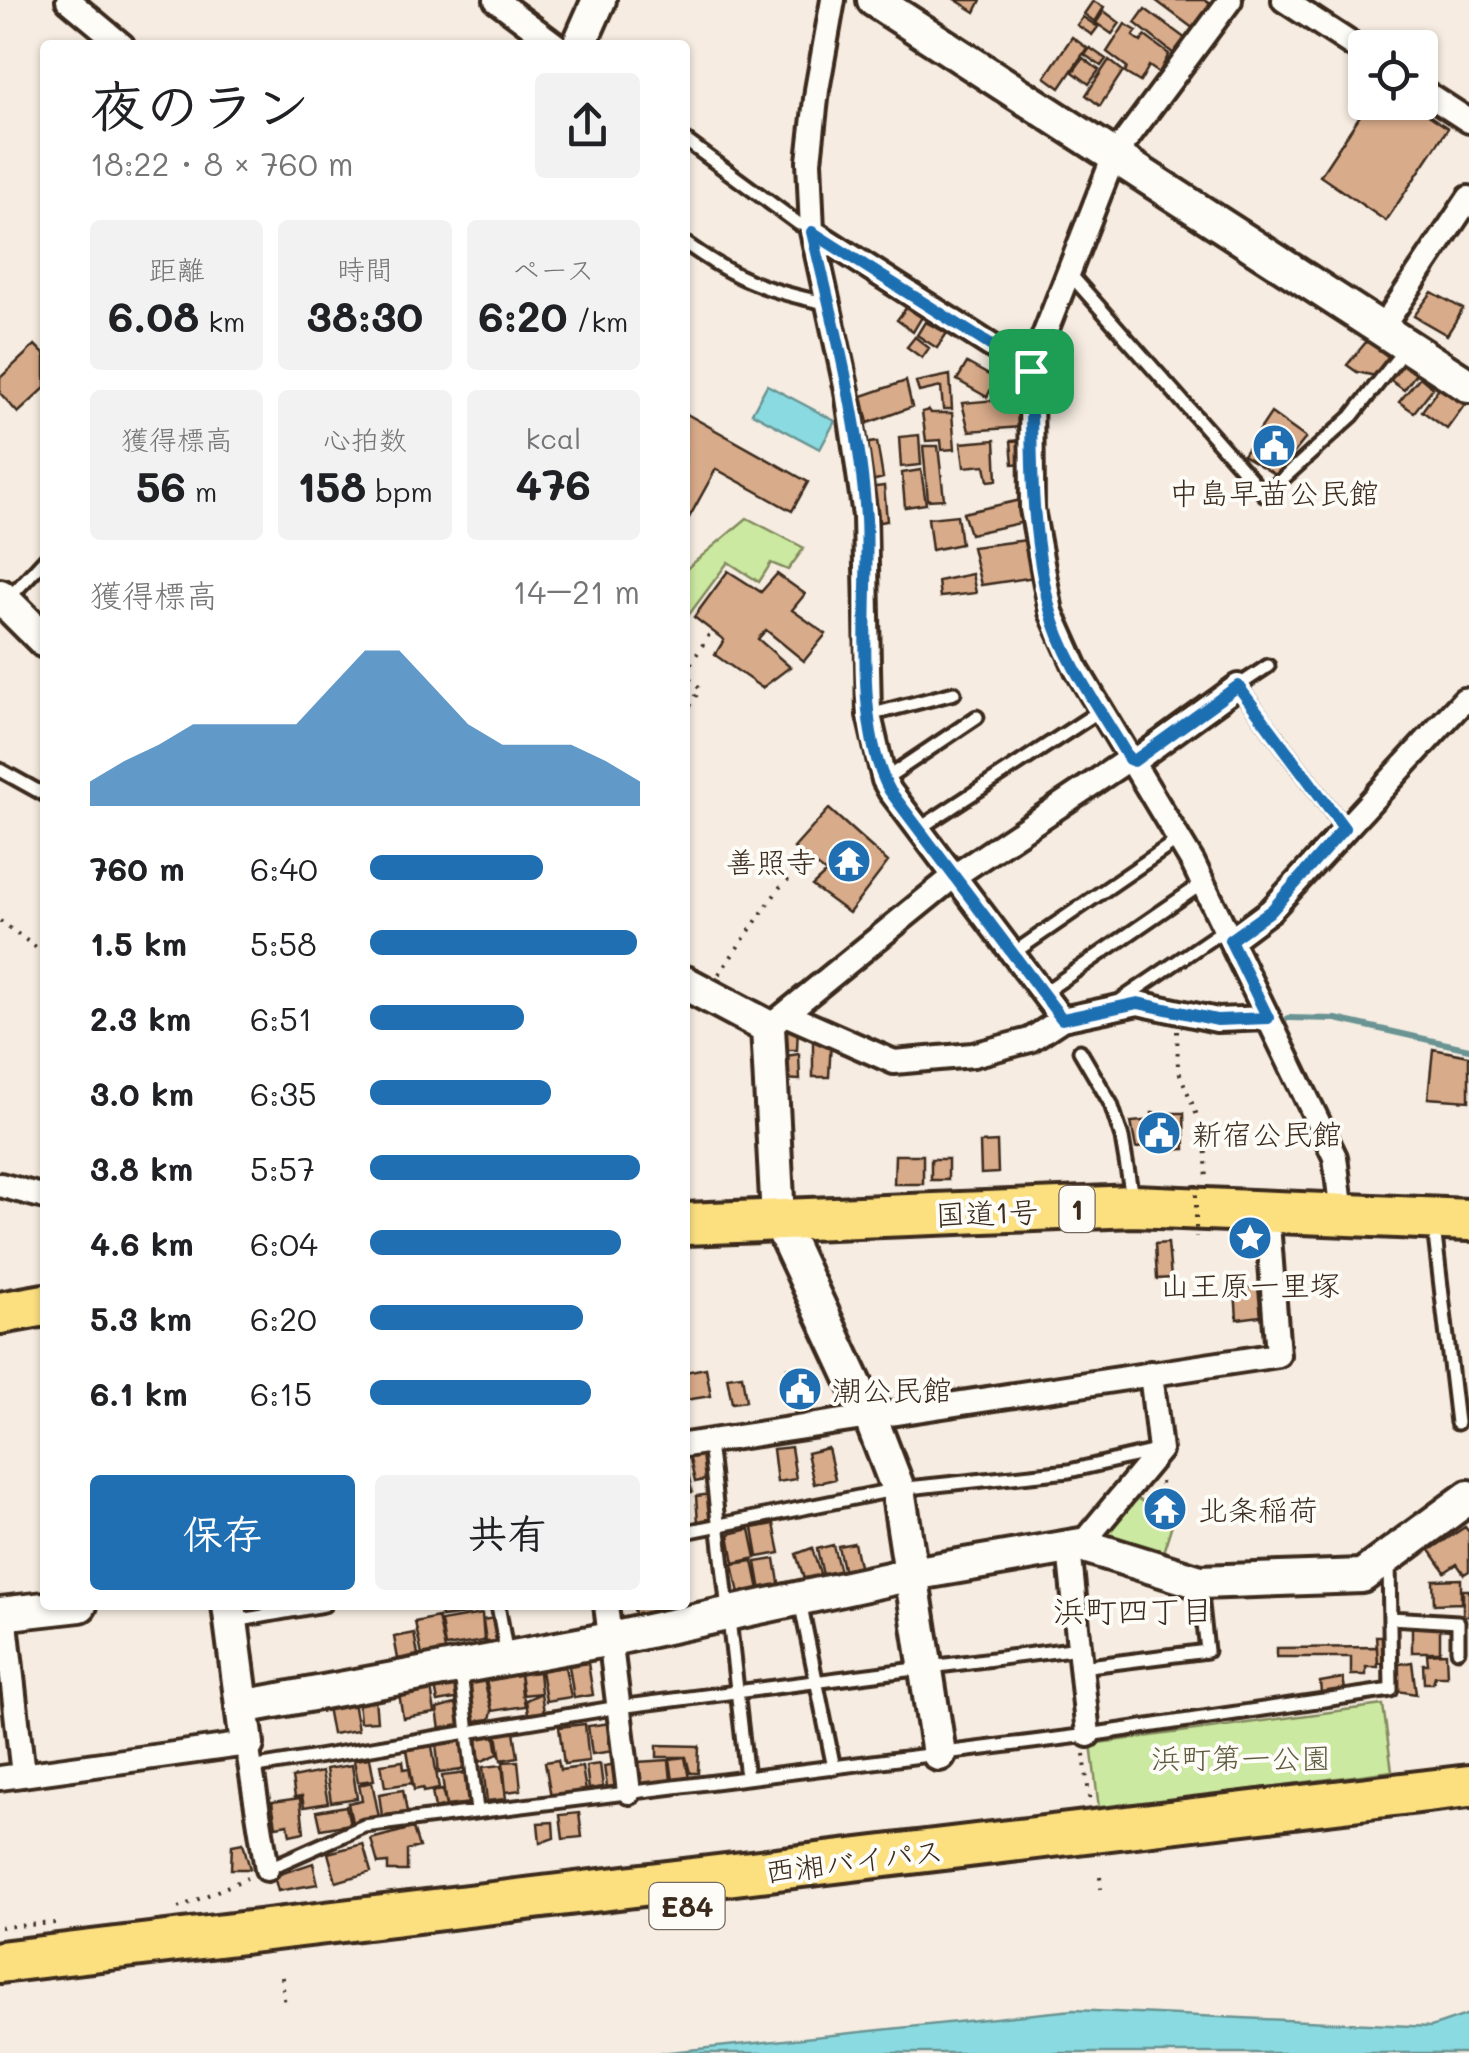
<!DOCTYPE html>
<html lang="ja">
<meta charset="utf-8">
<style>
:root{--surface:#fff;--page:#f2f2f2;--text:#202124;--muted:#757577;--accent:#1f6fb2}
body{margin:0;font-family:Mali,"Klee One",sans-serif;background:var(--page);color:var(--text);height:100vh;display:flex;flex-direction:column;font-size:38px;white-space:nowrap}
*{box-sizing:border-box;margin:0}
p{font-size:32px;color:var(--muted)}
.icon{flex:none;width:55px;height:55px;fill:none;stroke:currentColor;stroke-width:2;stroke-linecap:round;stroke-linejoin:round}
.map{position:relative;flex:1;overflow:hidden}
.side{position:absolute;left:40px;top:40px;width:650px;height:1570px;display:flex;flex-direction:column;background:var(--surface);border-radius:10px;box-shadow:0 2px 8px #0004}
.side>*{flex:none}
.controls{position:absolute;left:1348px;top:30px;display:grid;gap:20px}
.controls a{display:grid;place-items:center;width:90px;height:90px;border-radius:10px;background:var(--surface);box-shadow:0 2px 8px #0004;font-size:50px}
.pin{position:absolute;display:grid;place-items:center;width:85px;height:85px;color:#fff;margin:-42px;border-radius:20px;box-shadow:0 5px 15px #0006}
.round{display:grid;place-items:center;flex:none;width:105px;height:105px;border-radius:10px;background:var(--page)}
.overview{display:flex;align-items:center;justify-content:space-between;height:170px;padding:0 50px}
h1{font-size:55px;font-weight:700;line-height:75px}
.stats{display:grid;grid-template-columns:repeat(3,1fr);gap:15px;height:170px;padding:10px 50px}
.stats div{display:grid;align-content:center;border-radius:10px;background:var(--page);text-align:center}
.stats b{font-size:42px;font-weight:700}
.stats small{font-size:28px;font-weight:400}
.stats p{font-size:28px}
.chart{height:280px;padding:20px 50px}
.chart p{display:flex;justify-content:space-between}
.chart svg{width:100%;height:180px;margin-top:10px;fill:var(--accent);opacity:.7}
.cta{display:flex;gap:20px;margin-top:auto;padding:20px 50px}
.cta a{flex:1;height:115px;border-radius:10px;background:var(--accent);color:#fff;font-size:40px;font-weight:700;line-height:115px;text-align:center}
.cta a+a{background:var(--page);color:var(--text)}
ul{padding:0 50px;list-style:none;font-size:32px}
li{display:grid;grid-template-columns:160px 120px 1fr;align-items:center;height:75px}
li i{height:25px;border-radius:12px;background:var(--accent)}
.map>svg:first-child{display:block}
</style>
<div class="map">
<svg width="1469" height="2053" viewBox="0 0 1469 2053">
<rect width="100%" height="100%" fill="#f6ece1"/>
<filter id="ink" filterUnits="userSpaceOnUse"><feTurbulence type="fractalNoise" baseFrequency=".01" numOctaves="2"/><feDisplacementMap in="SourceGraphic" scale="20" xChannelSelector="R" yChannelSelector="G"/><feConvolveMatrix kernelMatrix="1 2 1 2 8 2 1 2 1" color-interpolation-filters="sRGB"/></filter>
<g filter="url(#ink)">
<path fill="#cbe9a0" stroke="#838a5f" stroke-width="2.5" d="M747,518L804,548L788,570L771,563L759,582L728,562L685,620V570Z
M1129,1494L1154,1508L1155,1522L1173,1521L1159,1565L1088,1543Z
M1383,1705L1392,1771L1099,1809L1091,1744Z"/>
<path fill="#8adbe1" stroke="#6a9493" stroke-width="2.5" d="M767,385L835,421L820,449L752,413Z
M1073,2010L1431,2027L1469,2014V2053H660Z"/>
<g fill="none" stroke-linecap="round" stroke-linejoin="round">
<path stroke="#6a9493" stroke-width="6" d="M1288,1018L1336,1019L1469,1049"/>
</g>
<path fill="#d8ab8a" stroke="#3b2a1e" stroke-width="2.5" d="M956,0H981L975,12Z
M1155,0H1204L1212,5L1194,29Z
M1093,1L1104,7L1095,22L1084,14Z
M1145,9L1186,39L1174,54L1135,23Z
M1104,11L1120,23L1112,34L1096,23Z
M1083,17L1098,27L1092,35L1077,25Z
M1125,24L1137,31L1133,36L1141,42L1145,36L1169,54L1159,73L1149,66L1140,82L1125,73L1127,67L1107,52Z
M1072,37L1087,48L1060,88L1045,77Z
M1090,48L1106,59L1101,66L1085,55Z
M1083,58L1099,70L1089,84L1073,72Z
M1109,60L1123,71L1100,106L1086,95Z
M1369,102H1409L1448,128L1386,221L1320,176Z
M1432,292L1463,309L1447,335L1414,316Z
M910,303L925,312L913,332L897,320Z
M925,322L947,333L937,348L917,335Z
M915,337L929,348L922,358L907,347Z
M1367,341L1390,358L1376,376L1357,372L1347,365Z
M35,345L45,355V388L18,413L0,393V378Z
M1405,358L1420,368L1404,390L1390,380Z
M999,360L1024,372L1023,393L996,391Z
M967,363L996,379L987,397L957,380Z
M950,375L952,409H943L941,387L919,392L916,382Z
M1420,377L1433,388L1414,412L1399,402Z
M906,381L912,407L868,423L862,396Z
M1444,381L1468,400L1447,429L1422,411Z
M1018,398L1021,427L969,431L962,403Z
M929,410L931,413H952L955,449L942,450L941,440L926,441L922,412Z
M685,413L808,482L792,511L716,469L685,525Z
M1271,413L1306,438L1276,475L1243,455Z
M919,435L921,465L901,467L899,437Z
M995,440L997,480L988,481L985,465L964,467L961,443Z
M1023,440L1024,463L1013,464L1011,441Z
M877,442L883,478L868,482L861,444Z
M923,446H938L944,499L928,500Z
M921,470L926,504L905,507L902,473Z
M884,486L887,521L872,523L868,488Z
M1025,499L1029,521L970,534L963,513Z
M957,515L961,544L932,550L928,518Z
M1027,540L1035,577L981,585L972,547Z
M728,571L761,592L777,574L805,594L792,610L826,634L804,661L766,630L758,639L790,667L762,688L715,655L724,640L694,617Z
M972,574L976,593L940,597L938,581Z
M829,809L888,862L849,913L812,886L826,873L794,848Z
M781,1021L798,1026L797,1050H782Z
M813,1040L831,1041L829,1077H813Z
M1433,1049L1469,1056V1101L1428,1098Z
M799,1054L800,1080L782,1079L779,1057Z
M1152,1113H1184L1185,1149L1159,1150V1145L1136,1148L1131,1122L1153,1120Z
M997,1142L998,1173L981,1174L980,1143Z
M895,1155H923V1184H894Z
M931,1159H948V1180H931Z
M1168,1243L1171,1278L1157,1279L1155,1244Z
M1258,1287L1261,1316L1237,1319L1235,1289Z
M807,1367L812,1410L795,1415L787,1368Z
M706,1368L711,1396L685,1400V1372Z
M742,1375L746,1401L732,1403L727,1377Z
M791,1447L796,1479L777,1482L773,1449Z
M828,1448L835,1479L814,1484L807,1453Z
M704,1452L710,1479L695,1482L689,1455Z
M685,1458L692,1492L685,1493Z
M712,1494L715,1520L698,1522L696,1496Z
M1172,1499L1173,1517L1158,1519L1157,1500Z
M774,1524L780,1553L758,1557L753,1528Z
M1465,1527L1469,1532V1571L1464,1574L1457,1564L1445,1572L1430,1550Z
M750,1529L756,1558L734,1563L729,1534Z
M854,1543L861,1575L845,1578L838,1546Z
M833,1545L840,1572L823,1575L817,1549Z
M812,1548L821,1577L805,1582L796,1554Z
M775,1559L780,1588L761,1591L756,1562Z
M753,1561L759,1590L739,1594L733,1564Z
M1461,1579V1603L1434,1604L1433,1580Z
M1463,1590H1469V1616H1463Z
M439,1605H465L466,1614L441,1617Z
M633,1605H667L669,1617L637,1623Z
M482,1614L484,1641L445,1647L441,1621Z
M438,1617L446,1655L423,1660L415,1622Z
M494,1618L497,1641L486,1642L483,1620Z
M1412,1626H1440V1652H1412Z
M414,1633L418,1655L398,1659L394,1637Z
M1376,1636H1385V1664L1378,1663Z
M1377,1647L1378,1667H1366V1675H1351V1657H1277V1648Z
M1446,1653L1447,1676H1435L1433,1683H1424L1423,1664H1428L1427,1654Z
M1412,1662L1416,1694L1391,1690L1394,1665Z
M588,1663L593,1695L574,1698L569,1666Z
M565,1667L571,1697L546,1701L541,1670Z
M539,1672L541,1693L522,1695L520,1674Z
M520,1674L525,1706L492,1711L486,1679Z
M1343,1678L1345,1689L1321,1693L1320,1682Z
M484,1680L492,1711L490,1719L474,1721L468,1683Z
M454,1684L460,1698L438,1702L435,1687Z
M431,1688L435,1713L403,1718L399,1693Z
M541,1693L544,1712L528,1714L526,1700Z
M375,1698L377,1721L360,1722L358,1700Z
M353,1702L358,1730L332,1734L327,1707Z
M458,1703L462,1728L440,1730L437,1709Z
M611,1723L614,1751L592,1754L588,1726Z
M585,1724L589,1761L564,1764L559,1727Z
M514,1731L518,1757L501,1760L497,1734Z
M495,1736L498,1754L480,1762L477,1739Z
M465,1740L467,1762L461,1770L439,1773L436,1743Z
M657,1745L699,1746L698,1773H690L686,1757H657Z
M432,1746L439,1789L423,1792V1788L414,1790L407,1750Z
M685,1757L689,1779L673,1781L670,1759Z
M370,1758L374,1780L358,1782L354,1760Z
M558,1760L560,1770L582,1767L586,1791L551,1797L545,1762Z
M669,1760L671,1781L639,1784L637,1762Z
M403,1761L404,1769L409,1768L412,1783L385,1787L381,1764Z
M518,1761L521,1790L506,1792L503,1762Z
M600,1764L603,1787L589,1789L586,1766Z
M617,1764L620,1785L607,1787L604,1766Z
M352,1765L357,1798L331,1802L326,1769Z
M502,1765L506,1799L487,1801L483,1767Z
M322,1772L328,1803L304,1807L302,1796L295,1797L292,1778Z
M467,1773L471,1803L446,1806L442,1776Z
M372,1782L379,1817L352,1822L348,1803L362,1800L359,1785Z
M403,1790L407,1812L382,1816L379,1794Z
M442,1790L446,1806L435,1809L432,1792Z
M300,1798L304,1832L290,1835L288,1824L276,1826L272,1802Z
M346,1806L350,1824L321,1829L317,1811Z
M579,1813L582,1837L563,1839L560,1815Z
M553,1822L554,1838L540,1843L538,1823Z
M413,1828L419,1847L407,1850V1871H388V1863L378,1864L371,1839Z
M243,1843L250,1869H231L232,1845Z
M363,1844L371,1872L336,1882L328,1853Z
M313,1863L318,1884L278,1891L274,1876Z"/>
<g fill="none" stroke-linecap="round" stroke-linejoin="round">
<defs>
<path id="lane" d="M685,140L799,224
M685,243C735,279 767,291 826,303
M1069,273L1265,495L1352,416L1404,350
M7,600L45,559
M1268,666L1238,686L1344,828
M869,715L954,693
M0,770L45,795
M885,779L977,717
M917,830L1101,710
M1012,954L1179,839
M1042,994L1203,883
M1121,1000L1225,929
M1080,1051L1111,1104L1122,1138L1132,1197
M1434,1227L1457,1423
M709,1442L747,1778
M685,1532L898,1489L1069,1471L1156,1451
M800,1601L834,1768
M498,1605L507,1655
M1390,1618L1458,1622V1650
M235,1621L324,1605
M1081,1667L1207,1651L1200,1586
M461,1672L477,1811
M251,1768L619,1707L1079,1648
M267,1869L364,1826L1088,1735L1391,1690L1389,1561"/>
<path id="street" d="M68,0L122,45
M496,0L556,45
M833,0L817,90L809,161L812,231L847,391L865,516L869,715L884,780L890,791L1062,1019
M1230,0L1114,156L1040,346L1031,371L1032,509L1051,612L1077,670L1193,863L1268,1018L1335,1157L1342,1214
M1284,0L1365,53
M1420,89L1469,121
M812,231L1031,371
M1382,328L1469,198
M1135,761L1238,686
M1231,940L1271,910L1464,700L1469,702
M785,1014L894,1062L973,1055L1030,1040L1062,1019L1138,1003L1217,1020L1268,1018
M775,1022L953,877L1129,759
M0,1185L45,1197
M685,1445L1278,1355L1267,1210
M1081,1545L1160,1450L1151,1373
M1069,1548L1088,1735
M606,1605L629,1792
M5,1614L23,1775
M0,1778L247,1744L267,1869"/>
<path id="secondary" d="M874,0L1469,386
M579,45L599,0
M0,596L45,641
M685,983L768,1027L778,1219L870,1416L898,1489L939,1754
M229,1605L247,1744
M0,1614L80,1605
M242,1707L611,1639L912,1574L1081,1545L1200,1582L1362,1576L1469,1497"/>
<path id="highway" d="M685,1224L1134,1206L1469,1220
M0,1313L45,1305
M0,1962L1469,1786"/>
</defs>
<use href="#lane" stroke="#3b2a1e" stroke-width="19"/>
<use href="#street" stroke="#3b2a1e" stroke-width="30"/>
<use href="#secondary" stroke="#3b2a1e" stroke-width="40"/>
<use href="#highway" stroke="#3b2a1e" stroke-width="48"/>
<path stroke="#3b2a1e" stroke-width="4" stroke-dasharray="2.5 8" stroke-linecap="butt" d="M685,715L700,689L685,673L712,630
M0,921L45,954
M719,974L780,887L809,861
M1177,1031L1178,1069L1205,1135L1207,1182
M1161,1482L1163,1500
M1084,1754L1090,1804
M1100,1877L1101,1889
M178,1908L247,1878
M0,1927L55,1923
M282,1977L285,2008"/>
<use href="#lane" stroke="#fdfcf7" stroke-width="11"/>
<use href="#street" stroke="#fdfcf7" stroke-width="22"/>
<use href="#secondary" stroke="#fdfcf7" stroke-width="32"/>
<use href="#highway" stroke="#fce080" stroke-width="40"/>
<path stroke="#3b2a1e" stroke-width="4" stroke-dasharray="2.5 8" stroke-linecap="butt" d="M1196,1184V1237"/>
</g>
</g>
<g fill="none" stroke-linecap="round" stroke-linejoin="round" filter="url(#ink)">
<defs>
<path id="route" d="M812,232L1031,371C1031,451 1030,531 1050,609C1064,662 1102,712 1129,759L1134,761L1238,686L1344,828L1272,910L1230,940L1268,1018L1217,1020L1138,1003L1062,1019L890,791C852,725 870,595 866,518C860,424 834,323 812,232Z"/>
</defs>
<use href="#route" stroke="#fff" stroke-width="20"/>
<use href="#route" stroke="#1f6fb2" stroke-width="12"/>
</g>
<defs>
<symbol id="civic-disc" viewBox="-11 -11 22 22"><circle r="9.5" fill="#1f6fb2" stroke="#fdfcf7"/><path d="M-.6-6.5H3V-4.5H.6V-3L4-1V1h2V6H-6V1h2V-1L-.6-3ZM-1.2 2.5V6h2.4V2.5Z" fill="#fff"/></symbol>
<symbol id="temple-disc" viewBox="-11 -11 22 22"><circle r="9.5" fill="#1f6fb2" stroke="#fdfcf7"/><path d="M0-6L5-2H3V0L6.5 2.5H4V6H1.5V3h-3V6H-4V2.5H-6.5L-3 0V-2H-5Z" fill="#fff"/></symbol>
<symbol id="sight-disc" viewBox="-11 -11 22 22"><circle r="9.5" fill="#1f6fb2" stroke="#fdfcf7"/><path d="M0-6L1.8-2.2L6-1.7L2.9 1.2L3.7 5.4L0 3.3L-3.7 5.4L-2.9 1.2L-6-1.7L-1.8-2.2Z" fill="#fff"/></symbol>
</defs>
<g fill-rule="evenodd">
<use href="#civic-disc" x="1249" y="421" width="50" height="50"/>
<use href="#temple-disc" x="824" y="836" width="50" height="50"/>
<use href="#civic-disc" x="1134" y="1108" width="50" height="50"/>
<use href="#sight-disc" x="1225" y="1213" width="50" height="50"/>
<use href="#civic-disc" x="775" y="1364" width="50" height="50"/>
<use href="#temple-disc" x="1140" y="1484" width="50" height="50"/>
</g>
<g text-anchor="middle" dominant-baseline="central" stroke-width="8" stroke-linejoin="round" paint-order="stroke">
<g fill="#fdfcf7" stroke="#75695f" stroke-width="2.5">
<rect x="1059.5" y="1186" width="35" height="46" rx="8"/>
<rect x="649.5" y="1883" width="75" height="46" rx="8"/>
</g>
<g font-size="28" font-weight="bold" fill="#3b2a1e">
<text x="1077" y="1209">1</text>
<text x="687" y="1906">E84</text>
</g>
<g font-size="30" fill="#3b2a1e" stroke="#fdfcf7" text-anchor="start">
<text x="1274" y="492" text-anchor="middle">中島早苗公民館</text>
<text x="816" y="861" text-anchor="end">善照寺</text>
<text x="1192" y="1133">新宿公民館</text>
<text x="1250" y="1284" text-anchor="middle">山王原一里塚</text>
<text x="832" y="1389">潮公民館</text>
<text x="1198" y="1509">北条稲荷</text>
</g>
<g font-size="30" fill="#3b2a1e" stroke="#fdfcf7">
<text transform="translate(987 1212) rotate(-2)">国道1号</text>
<text transform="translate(854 1860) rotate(-7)">西湘バイパス</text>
</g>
<g font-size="30" fill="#5f5a3e" stroke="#fdfcf7">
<text x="1241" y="1757">浜町第一公園</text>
</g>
<g font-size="32" fill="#3b2a1e" stroke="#fdfcf7">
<text x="1133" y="1609">浜町四丁目</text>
</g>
</g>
</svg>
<div class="controls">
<a><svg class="icon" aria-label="locate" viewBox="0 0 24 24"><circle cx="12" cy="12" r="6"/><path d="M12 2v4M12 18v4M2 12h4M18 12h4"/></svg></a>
</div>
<div class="pin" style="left:1031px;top:371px;background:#1e9e55"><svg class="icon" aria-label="arrive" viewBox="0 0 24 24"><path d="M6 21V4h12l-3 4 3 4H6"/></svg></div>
<section class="side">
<div class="overview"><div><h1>夜のラン</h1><p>18:22 · 8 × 760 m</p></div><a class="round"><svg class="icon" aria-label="share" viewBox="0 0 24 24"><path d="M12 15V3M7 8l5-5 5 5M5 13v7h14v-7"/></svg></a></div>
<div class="stats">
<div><p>距離</p><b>6.08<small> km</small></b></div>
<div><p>時間</p><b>38:30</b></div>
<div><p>ペース</p><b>6:20<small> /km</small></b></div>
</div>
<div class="stats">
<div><p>獲得標高</p><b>56<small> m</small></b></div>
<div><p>心拍数</p><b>158<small> bpm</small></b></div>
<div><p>kcal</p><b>476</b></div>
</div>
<div class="chart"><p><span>獲得標高</span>14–21 m</p>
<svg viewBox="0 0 160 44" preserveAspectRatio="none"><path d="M0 44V38L10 33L20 29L30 24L40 24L50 24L60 24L70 15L80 6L90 6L100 15L110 24L120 29L130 29L140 29L150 33L160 38V44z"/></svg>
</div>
<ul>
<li><b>760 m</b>6:40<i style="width:64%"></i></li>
<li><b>1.5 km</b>5:58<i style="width:99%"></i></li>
<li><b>2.3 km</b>6:51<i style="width:57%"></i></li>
<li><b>3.0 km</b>6:35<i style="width:67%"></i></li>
<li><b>3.8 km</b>5:57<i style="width:100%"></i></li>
<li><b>4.6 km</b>6:04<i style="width:93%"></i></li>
<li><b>5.3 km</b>6:20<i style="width:79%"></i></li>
<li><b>6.1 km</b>6:15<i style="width:82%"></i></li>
</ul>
<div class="cta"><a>保存</a><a>共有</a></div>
</section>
</div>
